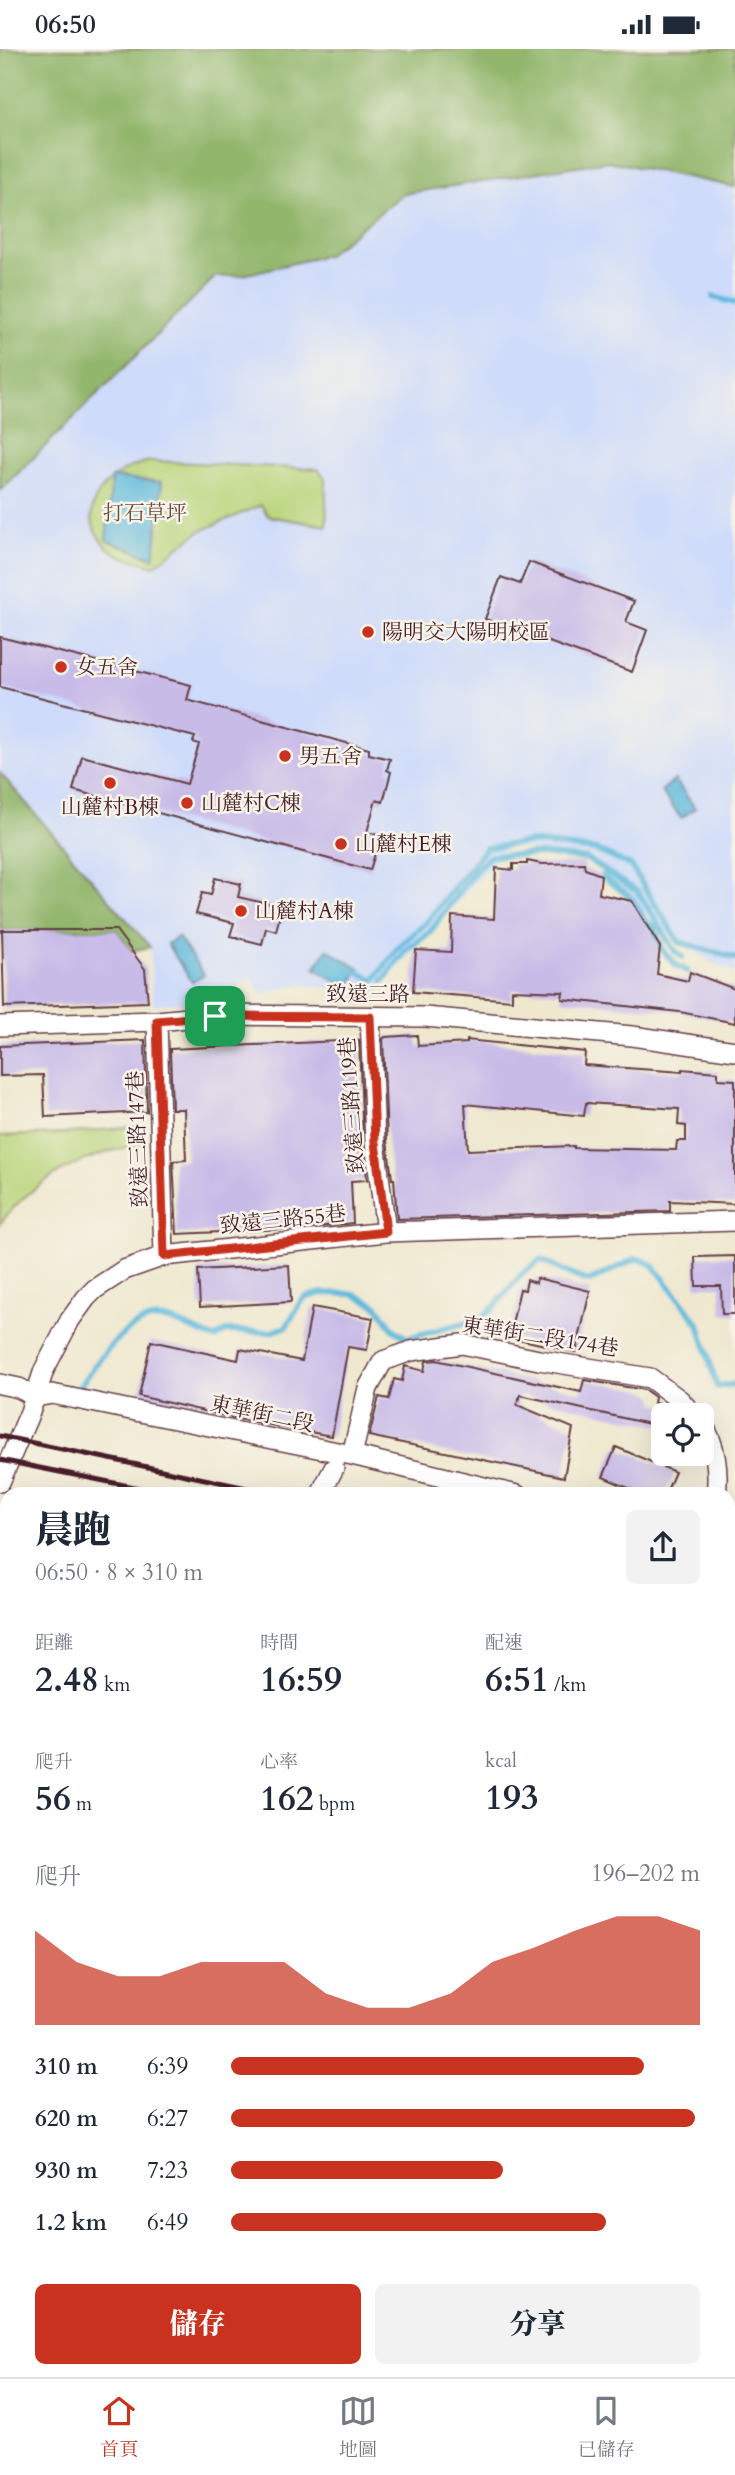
<!DOCTYPE html>
<html lang="zh-TW">
<meta charset="utf-8">
<style>
:root{--surface:#fff;--page:#f2f2f3;--text:#1f2937;--muted:#747a83;--line:#e0e1e3;--accent:#c8321e}
body{margin:0;font-family:Cardo,"Noto Serif TC",serif;background:var(--page);color:var(--text);height:100vh;display:flex;flex-direction:column;font-size:26px;white-space:nowrap}
*{box-sizing:border-box;margin:0}
p{font-size:23px;color:var(--muted)}
.icon{flex:none;width:38px;height:38px;fill:none;stroke:currentColor;stroke-width:2;stroke-linecap:round;stroke-linejoin:round}
.map{position:relative;flex:1;overflow:hidden}
.drawer{position:absolute;left:0px;top:1438px;width:735px;height:891px;display:flex;flex-direction:column;background:var(--surface);border-radius:21px 21px 0 0;box-shadow:0 7px 28px #0002}
.drawer>*{flex:none}
.buttons{position:absolute;left:651px;top:1354px;display:grid;gap:14px}
.buttons a{display:grid;place-items:center;width:63px;height:63px;border-radius:10px;background:var(--surface);box-shadow:0 7px 28px #0002;font-size:35px}
.pin{position:absolute;display:grid;place-items:center;width:60px;height:60px;color:#fff;margin:-30px;border-radius:14px;box-shadow:0 4px 10px #0006}
.round{display:grid;place-items:center;flex:none;width:74px;height:74px;border-radius:10px;background:var(--page)}
.head{display:flex;align-items:center;justify-content:space-between;height:119px;padding:0 35px}
h1{font-size:38px;font-weight:800;line-height:52px}
.metrics{display:grid;grid-template-columns:repeat(3,1fr);gap:10px;height:119px;padding:7px 35px}
.metrics div{display:grid;align-content:center}
.metrics b{font-size:35px;font-weight:800}
.metrics small{font-size:19px;font-weight:400}
.metrics p{font-size:19px}
.chart{height:196px;padding:14px 35px}
.chart p{display:flex;justify-content:space-between}
.chart svg{width:100%;height:126px;margin-top:7px;fill:var(--accent);opacity:.7}
.button{display:flex;gap:14px;margin-top:auto;padding:14px 35px}
.button a{flex:1;height:80px;border-radius:10px;background:var(--accent);color:#fff;font-size:28px;font-weight:800;line-height:80px;text-align:center}
.button a+a{background:var(--page);color:var(--text)}
ul{padding:0 35px;list-style:none;font-size:23px}
li{display:grid;grid-template-columns:112px 84px 1fr;align-items:center;height:52px}
li i{height:18px;border-radius:9px;background:var(--accent)}
.status{display:flex;justify-content:space-between;align-items:center;height:49px;padding:0 35px;background:var(--surface);direction:ltr}
.status svg{height:19px;fill:currentColor}
.dock{display:flex;justify-content:space-around;align-items:center;height:98px;border-top:2px solid var(--line);background:var(--surface);font-size:19px;color:var(--muted)}
.dock a{display:grid;justify-items:center;gap:4px}
.dock .current{color:var(--accent)}
.map>svg:first-child{display:block}
</style>
<div class="status"><b>06:50</b><svg viewBox="0 0 49 12"><path d="M0 12V9h3v3zM5 12V6h3v6zM10 12V3h3v9zM15 12V0h3v12zM26 1h20v11H26zM47 4h2v5h-2z"/></svg></div>
<div class="map">
<svg width="735" height="2328" viewBox="0 0 735 2328">
<rect width="100%" height="100%" fill="#f7f3e8"/>
<filter id="ink" filterUnits="userSpaceOnUse"><feTurbulence type="fractalNoise" baseFrequency=".0143" numOctaves="2"/><feDisplacementMap in="SourceGraphic" scale="14" xChannelSelector="R" yChannelSelector="G"/><feConvolveMatrix kernelMatrix="1 2 1 2 8 2 1 2 1" color-interpolation-filters="sRGB"/></filter>
<filter id="wash" filterUnits="userSpaceOnUse"><feTurbulence type="fractalNoise" baseFrequency=".00686" numOctaves="4" result="noise"/><feDisplacementMap in="SourceGraphic" scale="28" xChannelSelector="R" yChannelSelector="G"/><feGaussianBlur stdDeviation="1.57" result="paint"/><feColorMatrix in="noise" values="0 0 0 0 0 0 0 0 0 0 0 0 0 0 0 0 0 1.4 0 .05"/><feComposite in="paint" operator="in"/></filter>
<g filter="url(#wash)">
<rect width="100%" height="100%" fill="#efe8cf"/>
<path fill="#cedbfa" d="M608,112L735,138V924L712,914L657,877L592,807L507,798L373,946L302,935L261,944L250,928L218,953L153,955L150,898L0,724V442L215,228L243,226L327,206L403,145Z"/>
<path fill="#b9d57c" stroke="#827a54" stroke-width="2" d="M152,412L318,420L325,429L327,477L268,467L261,456L200,482L154,517C139,512 120,509 108,499C67,461 111,418 152,412Z
M140,1077L143,1095C86,1105 35,1128 0,1175V1087L61,1085Z
M7,1733V1813L0,1814V1737Z
M162,2322H268L264,2328H167Z"/>
<path fill="#92b66c" stroke="#6e6a4c" stroke-width="2" d="M0,0H735V138L608,112L403,145L327,206L243,226L215,228L0,442Z
M0,724L150,898L132,902L116,881H2L0,876Z"/>
<path fill="#5fb9dc" stroke="#546c84" stroke-width="2" d="M112,428L162,433L154,509L106,491Z
M675,731L695,759L681,769L661,742Z
M178,888L204,926L192,933L167,895Z
M327,900L360,920L348,939L315,919Z"/>
<g fill="none" stroke-linecap="round" stroke-linejoin="round">
<path stroke="#5fb9dc" stroke-width="6" d="M713,248L735,254
M602,827L633,850L645,872L653,878L663,901L676,916L687,922
M357,923L374,931L401,895L425,875L486,799L531,793L596,801L631,817L679,893L735,909
M383,932L407,900L429,884L476,821L490,807L541,805L587,810L638,843L675,902L683,908
M80,1337C98,1312 131,1260 169,1271C184,1275 200,1284 215,1289L226,1282L271,1283L286,1278L304,1249L321,1244L354,1245L377,1257L394,1281L407,1289L480,1270L494,1258L522,1225L540,1211C558,1218 571,1228 590,1232L637,1209L653,1216L699,1275L717,1338L735,1335"/>
</g>
<g id="blocks">
<path fill="#c9bbe8" fill-rule="evenodd" d="M529,513L634,552L626,573L647,581L632,623L485,570L501,528L520,535Z
M0,588L191,636L187,651L369,700V705L390,710L387,721L391,723L383,753L376,751L367,783L378,786L376,797L377,798L370,821L73,741L82,707L187,735L199,695L193,693L195,688L0,638Z
M527,812L542,815L584,814L585,820L601,826L599,845L632,852L660,898L657,925L688,932L690,923L735,940V974L680,963L562,950L563,943L512,941V951L413,943L416,901L451,903L452,867L494,870L496,819L513,821V815H527Z
M215,829L241,835L238,848L282,858L276,882L266,879L262,895L230,887L234,874L196,865L202,844L211,846Z
M2,881H116L145,920L148,953L4,958Z
M417,986L418,997L467,994V991L585,1003L584,1016L682,1023V1020L718,1023V1030L735,1031V1155L670,1152V1162L397,1170L394,1130H392L387,1092L383,990L385,988ZM586,1054L679,1060L678,1076L686,1077V1092H677L676,1101L574,1099V1097L468,1101L465,1055L584,1067Z
M145,991L147,1063L45,1068L43,1026L0,1027V997Z
M359,991L363,1093L367,1131L351,1132L353,1174L306,1179L177,1185L173,1112L186,1111L184,1060H172L170,1000Z
M735,1207V1265H722L721,1237H696L695,1208Z
M289,1216L291,1253L200,1258L198,1221Z
M537,1229L590,1242L576,1303L509,1288L520,1240L525,1241L527,1231L536,1234Z
M312,1258L373,1269L367,1301L348,1298L332,1387L238,1370L139,1347L151,1292L238,1311L240,1300L302,1312Z
M436,1311L581,1343L584,1331L645,1341L655,1348L654,1354L668,1357L666,1367H663V1378L520,1346L517,1356L573,1379L564,1428L369,1387L379,1348L389,1350L394,1330L402,1332L405,1317L424,1322L426,1312Z
M616,1398L675,1423L665,1446H645L603,1428Z"/>
</g>
</g>
<g filter="url(#ink)">
<use href="#blocks" fill-opacity="0" stroke="#633d44" stroke-width="2"/>
<g fill="none" stroke-linecap="round" stroke-linejoin="round">
<defs>
<path id="minor" d="M370,968L375,1093L386,1183
M157,972L164,1207
M0,977L157,972L219,966L425,968L632,987L735,1002
M0,1335L19,1339L36,1348L52,1345L352,1406L517,1446
M702,1375C716,1394 719,1423 716,1446
M352,1406L368,1339L383,1312L411,1302L462,1295L539,1311L650,1329L680,1351L694,1367
M0,1433L30,1363L44,1321L70,1271L86,1249L95,1240L124,1221L164,1207L386,1183L735,1172
M324,1446L323,1440L334,1419
M0,1474L7,1475
M728,1529L735,1533
M0,1675L7,1672
M728,1682L735,1686
M728,1717L735,1716
M0,1952H7
M0,2044H7
M0,2139L7,2140
M728,2188L735,2189
M0,2189L7,2195
M0,2213H7
M0,2293H7
M9,2322V2328
M140,2322L144,2328
M542,2322L554,2328
M278,2328L281,2322
M411,2328L414,2322
M676,2328L677,2322"/>
</defs>
<use href="#minor" stroke="#633d44" stroke-width="22"/>
<use href="#minor" stroke="#fff" stroke-width="19"/>
<path stroke="#4a1f2b" stroke-width="5" d="M0,1387L281,1446
M0,1411L174,1446
M728,1589L735,1593
M728,1618L735,1622"/>
</g>
</g>
<g fill="none" stroke-linecap="round" stroke-linejoin="round" filter="url(#ink)">
<defs>
<path id="route" d="M215,967L370,968L375,1093L386,1183L164,1207L157,972Z"/>
</defs>
<use href="#route" stroke="#fff" stroke-width="14"/>
<use href="#route" stroke="#c8321e" stroke-width="9"/>
</g>
<g fill="#c8321e" stroke="#f7f3e8" stroke-width="2.5">
<circle cx="368" cy="583" r="7"/>
<circle cx="61" cy="618" r="7"/>
<circle cx="285" cy="707" r="7"/>
<circle cx="110" cy="734" r="7"/>
<circle cx="187" cy="754" r="7"/>
<circle cx="341" cy="795" r="7"/>
<circle cx="241" cy="862" r="7"/>
</g>
<g text-anchor="middle" dominant-baseline="central" stroke-width="5" stroke-linejoin="round" paint-order="stroke">
<g font-size="21" fill="#664c3f" stroke="#f7f3e8">
<text x="145" y="464">打石草坪</text>
</g>
<g font-size="21" fill="#4a1f2b" stroke="#f7f3e8" text-anchor="start">
<text x="382" y="583">陽明交大陽明校區</text>
<text x="75" y="618">女五舍</text>
<text x="299" y="707">男五舍</text>
<text x="201" y="754">山麓村C棟</text>
<text x="110" y="758" text-anchor="middle">山麓村B棟</text>
<text x="355" y="795">山麓村E棟</text>
<text x="255" y="862">山麓村A棟</text>
</g>
<g font-size="21" fill="#4a1f2b" stroke="#f7f3e8">
<text x="368" y="945">致遠三路</text>
<text transform="translate(352 1056) rotate(-94)">致遠三路119巷</text>
<text transform="translate(138 1090) rotate(-92)">致遠三路147巷</text>
<text transform="translate(283 1171) rotate(-6)">致遠三路55巷</text>
<text transform="translate(540 1288) rotate(9)">東華街二段174巷</text>
<text transform="translate(262 1365) rotate(12)">東華街二段</text>
</g>
</g>
</svg>
<div class="buttons">
<a><svg class="icon" aria-label="locate" viewBox="0 0 24 24"><circle cx="12" cy="12" r="6"/><path d="M12 2v4M12 18v4M2 12h4M18 12h4"/></svg></a>
</div>
<div class="pin" style="left:215px;top:967px;background:#1e9e55"><svg class="icon" aria-label="arrive" viewBox="0 0 24 24"><path d="M6 21V4h12l-3 4 3 4H6"/></svg></div>
<section class="drawer">
<div class="head"><div><h1>晨跑</h1><p>06:50 · 8 × 310 m</p></div><a class="round"><svg class="icon" aria-label="share" viewBox="0 0 24 24"><path d="M12 15V3M7 8l5-5 5 5M5 13v7h14v-7"/></svg></a></div>
<div class="metrics">
<div><p>距離</p><b>2.48<small> km</small></b></div>
<div><p>時間</p><b>16:59</b></div>
<div><p>配速</p><b>6:51<small> /km</small></b></div>
</div>
<div class="metrics">
<div><p>爬升</p><b>56<small> m</small></b></div>
<div><p>心率</p><b>162<small> bpm</small></b></div>
<div><p>kcal</p><b>193</b></div>
</div>
<div class="chart"><p><span>爬升</span>196–202 m</p>
<svg viewBox="0 0 160 44" preserveAspectRatio="none"><path d="M0 44V11L10 22L20 27L30 27L40 22L50 22L60 22L70 33L80 38L90 38L100 33L110 22L120 17L130 11L140 6L150 6L160 11V44z"/></svg>
</div>
<ul>
<li><b>310 m</b>6:39<i style="width:88%"></i></li>
<li><b>620 m</b>6:27<i style="width:99%"></i></li>
<li><b>930 m</b>7:23<i style="width:58%"></i></li>
<li><b>1.2 km</b>6:49<i style="width:80%"></i></li>
</ul>
<div class="button"><a>儲存</a><a>分享</a></div>
</section>
</div>
<nav class="dock">
<a class="current"><svg class="icon" aria-label="home" viewBox="0 0 24 24"><path d="M3 11l9-7 9 7M6 9v11h12V9"/></svg>首頁</a>
<a><svg class="icon" aria-label="map" viewBox="0 0 24 24"><path d="M3 6l6-2 6 2 6-2v14l-6 2-6-2-6 2zM9 4v14M15 6v14"/></svg>地圖</a>
<a><svg class="icon" aria-label="saved" viewBox="0 0 24 24"><path d="M7 4h10v16l-5-4-5 4z"/></svg>已儲存</a>
</nav>
